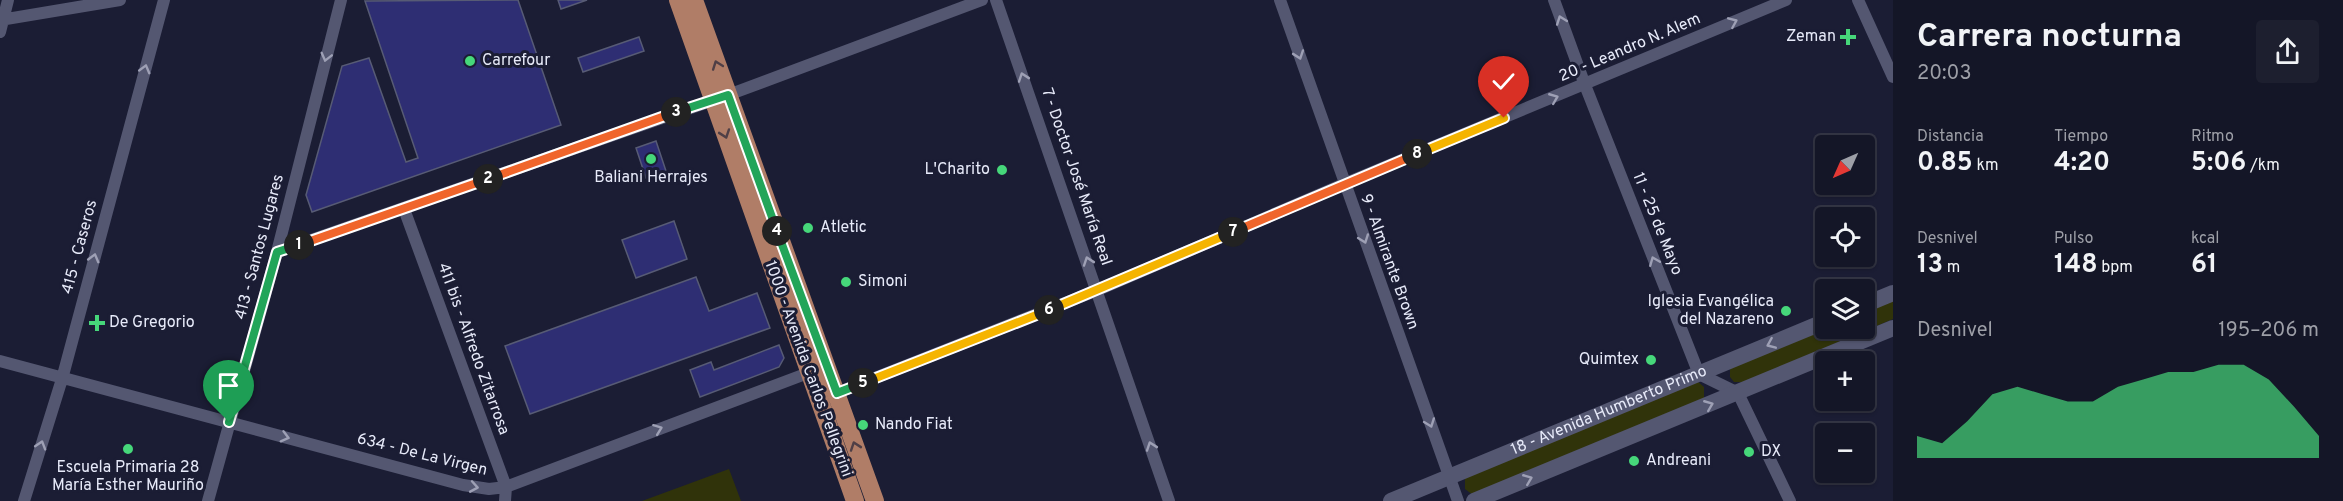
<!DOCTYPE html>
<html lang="es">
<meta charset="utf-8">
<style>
:root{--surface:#141627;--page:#1d1f2f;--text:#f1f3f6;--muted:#9d9fa7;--line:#333544;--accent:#46d77a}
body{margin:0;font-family:Overpass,sans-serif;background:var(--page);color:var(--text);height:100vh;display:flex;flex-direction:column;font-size:22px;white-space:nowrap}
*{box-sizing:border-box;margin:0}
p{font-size:20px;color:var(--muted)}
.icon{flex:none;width:33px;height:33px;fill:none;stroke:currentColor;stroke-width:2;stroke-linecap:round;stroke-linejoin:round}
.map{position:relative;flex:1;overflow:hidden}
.details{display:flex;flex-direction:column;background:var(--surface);width:450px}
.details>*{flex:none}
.needle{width:39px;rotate:225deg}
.buttons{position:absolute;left:1815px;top:135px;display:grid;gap:12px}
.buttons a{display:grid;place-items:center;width:60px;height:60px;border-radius:6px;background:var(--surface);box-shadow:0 2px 4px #0004,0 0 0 2px var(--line);font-size:30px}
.pin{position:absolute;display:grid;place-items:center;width:51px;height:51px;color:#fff;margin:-62px -26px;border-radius:50% 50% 50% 0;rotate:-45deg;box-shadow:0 0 6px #0007}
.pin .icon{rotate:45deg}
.km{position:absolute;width:30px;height:30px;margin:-15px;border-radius:50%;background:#222;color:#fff;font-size:16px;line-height:30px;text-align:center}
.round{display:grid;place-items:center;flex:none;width:63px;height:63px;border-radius:6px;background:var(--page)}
.headline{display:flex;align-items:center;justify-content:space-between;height:102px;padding:0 24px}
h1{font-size:33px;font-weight:700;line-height:45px}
.figures{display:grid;grid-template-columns:repeat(3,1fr);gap:9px;height:102px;padding:6px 24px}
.figures div{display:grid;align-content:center}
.figures b{font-size:26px;font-weight:700}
.figures small{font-size:16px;font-weight:400}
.figures p{font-size:16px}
.chart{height:168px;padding:12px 24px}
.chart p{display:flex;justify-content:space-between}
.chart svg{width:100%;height:108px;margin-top:6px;fill:var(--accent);opacity:.7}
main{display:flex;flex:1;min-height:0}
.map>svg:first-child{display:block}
</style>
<main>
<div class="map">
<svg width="1893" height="501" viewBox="0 0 1893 501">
<rect width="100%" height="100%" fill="#1b1d34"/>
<path fill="#30330a" d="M1893,297V319L1744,382H1734L1730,377V367L1826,328H1864L1865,309Z
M1696,380L1704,387V398L1473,495L1465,489V478Z
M729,469L741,501H642Z"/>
<path fill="#2e2e73" stroke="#575b75" stroke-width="1.5" d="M518,0L561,125L312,212L306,195L342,66L369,58L406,162L418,158L365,1Z
M558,0H587L561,9Z
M639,37L644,51L583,72L578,58Z
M656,141L666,171L646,178L636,148Z
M674,221L687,259L636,278L622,240Z
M696,277L709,311L757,293L770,328L530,414L505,346Z
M779,345L784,358L779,367L700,397L690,370L711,362L714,370Z"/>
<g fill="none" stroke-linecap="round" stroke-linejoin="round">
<path stroke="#545771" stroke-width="12" d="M996,0L1169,501
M1280,0L1458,501
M1554,0L1585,85L1699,374L1738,393L1790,501
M1858,0L1893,77
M0,20L120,0
M0,32L8,0
M404,209L506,487L505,501
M277,252L728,95L982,0
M0,361L463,485L489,489L506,487L816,370
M829,396L1098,290L1344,184L1786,0
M24,501L62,379L164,0
M208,501L277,252L341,0"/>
<g stroke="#545771" stroke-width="16">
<path d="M1864,305L1893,293"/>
<path id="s1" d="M1391,501L1826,321"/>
<path d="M1474,501L1893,328"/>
</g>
<path stroke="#b07d67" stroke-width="18" d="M678,0L855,501
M694,0L875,501"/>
</g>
<defs><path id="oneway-chevron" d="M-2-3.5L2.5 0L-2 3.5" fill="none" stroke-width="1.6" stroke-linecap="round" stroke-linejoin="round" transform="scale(1.5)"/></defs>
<g stroke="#9ea0b5">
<use href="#oneway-chevron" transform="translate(1561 20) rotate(-110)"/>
<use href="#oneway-chevron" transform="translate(1733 22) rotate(-23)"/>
<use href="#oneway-chevron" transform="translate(1299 55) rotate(71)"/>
<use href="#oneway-chevron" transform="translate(326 57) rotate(104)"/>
<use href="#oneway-chevron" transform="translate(145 69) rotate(-75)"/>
<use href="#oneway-chevron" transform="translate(1023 77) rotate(-109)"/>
<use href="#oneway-chevron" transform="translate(1554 98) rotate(-22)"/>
<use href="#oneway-chevron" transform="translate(1364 239) rotate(70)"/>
<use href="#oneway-chevron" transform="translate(94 258) rotate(-75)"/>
<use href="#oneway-chevron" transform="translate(1088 261) rotate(-109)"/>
<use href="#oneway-chevron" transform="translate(1654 261) rotate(-112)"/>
<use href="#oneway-chevron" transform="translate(1771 344) rotate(157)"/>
<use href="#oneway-chevron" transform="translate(1709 405) rotate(-22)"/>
<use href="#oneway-chevron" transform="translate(1430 423) rotate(70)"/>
<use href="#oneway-chevron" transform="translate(658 429) rotate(-21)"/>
<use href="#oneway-chevron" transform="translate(285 437) rotate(15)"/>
<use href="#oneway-chevron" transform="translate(41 445) rotate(-73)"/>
<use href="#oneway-chevron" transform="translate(1151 446) rotate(-109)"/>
<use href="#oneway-chevron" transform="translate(1528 479) rotate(-22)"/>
<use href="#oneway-chevron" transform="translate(474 487) rotate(10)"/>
</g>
<g stroke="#4f3f46">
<use href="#oneway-chevron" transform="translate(717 65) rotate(-110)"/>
<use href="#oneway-chevron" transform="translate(725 134) rotate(71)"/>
<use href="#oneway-chevron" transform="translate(855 446) rotate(-109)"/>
</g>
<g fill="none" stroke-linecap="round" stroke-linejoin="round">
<defs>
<path id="split-1" d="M229,422L277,252L299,245"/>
<path id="split-2" d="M299,245L488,179"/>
<path id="split-3" d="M488,179L676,112"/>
<path id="split-4" d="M676,112L728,95L777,231"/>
<path id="split-5" d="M777,231L837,393L863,383"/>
<path id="split-6" d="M863,383L1049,310"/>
<path id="split-7" d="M1049,310L1233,232"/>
<path id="split-8" d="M1233,232L1417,154"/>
<path id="split-9" d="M1417,154L1504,118"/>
</defs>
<use href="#split-1" stroke="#fff" stroke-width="12"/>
<use href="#split-2" stroke="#fff" stroke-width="12"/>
<use href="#split-3" stroke="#fff" stroke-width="12"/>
<use href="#split-4" stroke="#fff" stroke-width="12"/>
<use href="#split-5" stroke="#fff" stroke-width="12"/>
<use href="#split-6" stroke="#fff" stroke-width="12"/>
<use href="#split-7" stroke="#fff" stroke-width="12"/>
<use href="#split-8" stroke="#fff" stroke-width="12"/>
<use href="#split-9" stroke="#fff" stroke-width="12"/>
<use href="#split-1" stroke="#22a559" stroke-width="8"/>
<use href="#split-2" stroke="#f0652b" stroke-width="8"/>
<use href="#split-3" stroke="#f0652b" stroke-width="8"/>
<use href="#split-4" stroke="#22a559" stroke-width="8"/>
<use href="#split-5" stroke="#22a559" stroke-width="8"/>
<use href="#split-6" stroke="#f5b400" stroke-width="8"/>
<use href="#split-7" stroke="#f5b400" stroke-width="8"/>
<use href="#split-8" stroke="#f0652b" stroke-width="8"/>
<use href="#split-9" stroke="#f5b400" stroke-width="8"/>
</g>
<g fill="#46d77a" stroke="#1b1d34" stroke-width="2">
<path d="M1845 28h6v6h6v6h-6v6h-6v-6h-6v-6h6z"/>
<circle cx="470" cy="61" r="6"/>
<circle cx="651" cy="159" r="6"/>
<circle cx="1002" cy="170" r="6"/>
<circle cx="808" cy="228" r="6"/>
<circle cx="846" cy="282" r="6"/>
<circle cx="1786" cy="311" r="6"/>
<path d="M94 314h6v6h6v6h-6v6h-6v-6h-6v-6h6z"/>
<circle cx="1651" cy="360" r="6"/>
<circle cx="863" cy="425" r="6"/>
<circle cx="128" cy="449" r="6"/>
<circle cx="1749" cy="452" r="6"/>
<circle cx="1634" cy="461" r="6"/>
</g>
<g text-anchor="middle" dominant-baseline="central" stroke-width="6" stroke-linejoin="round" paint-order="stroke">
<g font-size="16" fill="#e7eaf9" stroke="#1b1d34" text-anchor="start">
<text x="1836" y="37" text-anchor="end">Zeman</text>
<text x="482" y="61">Carrefour</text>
<text x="990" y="170" text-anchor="end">L'Charito</text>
<text x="651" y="178" text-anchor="middle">Baliani Herrajes</text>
<text x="820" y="228">Atletic</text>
<text x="858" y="282">Simoni</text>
<text x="1774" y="302" text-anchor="end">Iglesia Evangélica<tspan x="1774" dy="18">del Nazareno</tspan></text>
<text x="109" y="323">De Gregorio</text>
<text x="1639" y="360" text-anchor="end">Quimtex</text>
<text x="875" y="425">Nando Fiat</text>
<text x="1761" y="452">DX</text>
<text x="1646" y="461">Andreani</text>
<text x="128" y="468" text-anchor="middle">Escuela Primaria 28<tspan x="128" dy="18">María Esther Mauriño</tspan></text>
</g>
<g font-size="16" fill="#e7eaf9" stroke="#1b1d34">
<text transform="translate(1630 48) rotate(-23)">20 - Leandro N. Alem</text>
<text transform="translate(1076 177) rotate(71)">7 - Doctor José María Real</text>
<text transform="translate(1657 224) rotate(68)">11 - 25 de Mayo</text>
<text transform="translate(80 247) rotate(-75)">415 - Caseros</text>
<text transform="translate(260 247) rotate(-75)">413 - Santos Lugares</text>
<text transform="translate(1389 262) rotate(70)">9 - Almirante Brown</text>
<text transform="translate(473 349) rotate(70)">411 bis - Alfredo Zitarrosa</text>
<text transform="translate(808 369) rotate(70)">1000 - Avenida Carlos Pellegrini</text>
<text stroke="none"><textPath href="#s1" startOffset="236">18 - Avenida Humberto Primo</textPath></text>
<text transform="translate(422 455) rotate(14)">634 - De La Virgen</text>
</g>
</g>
</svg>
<div class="buttons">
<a><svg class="needle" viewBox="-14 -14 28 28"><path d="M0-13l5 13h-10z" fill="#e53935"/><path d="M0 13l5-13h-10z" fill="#9d9fa7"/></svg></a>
<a><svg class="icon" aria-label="locate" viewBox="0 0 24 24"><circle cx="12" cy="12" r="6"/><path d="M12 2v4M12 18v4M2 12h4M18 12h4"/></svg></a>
<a><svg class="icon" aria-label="layers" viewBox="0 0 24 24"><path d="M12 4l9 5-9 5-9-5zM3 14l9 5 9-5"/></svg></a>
<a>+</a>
<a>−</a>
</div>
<div class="pin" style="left:229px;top:422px;background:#1e9e55"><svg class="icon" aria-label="arrive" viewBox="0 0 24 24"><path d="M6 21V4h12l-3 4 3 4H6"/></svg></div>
<div class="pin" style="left:1504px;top:118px;background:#d93025"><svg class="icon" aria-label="check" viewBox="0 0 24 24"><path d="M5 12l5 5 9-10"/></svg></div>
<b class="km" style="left:299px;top:245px">1</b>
<b class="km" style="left:488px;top:179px">2</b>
<b class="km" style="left:676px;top:112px">3</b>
<b class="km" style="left:777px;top:231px">4</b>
<b class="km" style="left:863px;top:383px">5</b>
<b class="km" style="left:1049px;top:310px">6</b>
<b class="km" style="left:1233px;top:232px">7</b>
<b class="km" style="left:1417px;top:154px">8</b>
</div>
<section class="details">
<div class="headline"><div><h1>Carrera nocturna</h1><p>20:03</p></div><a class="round"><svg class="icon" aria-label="share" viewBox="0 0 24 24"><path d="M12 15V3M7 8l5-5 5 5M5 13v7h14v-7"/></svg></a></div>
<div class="figures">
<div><p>Distancia</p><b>0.85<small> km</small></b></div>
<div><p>Tiempo</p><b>4:20</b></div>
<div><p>Ritmo</p><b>5:06<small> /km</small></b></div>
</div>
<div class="figures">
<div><p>Desnivel</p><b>13<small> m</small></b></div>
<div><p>Pulso</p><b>148<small> bpm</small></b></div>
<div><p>kcal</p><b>61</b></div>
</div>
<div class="chart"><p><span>Desnivel</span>195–206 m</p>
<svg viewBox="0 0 160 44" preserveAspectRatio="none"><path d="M0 44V35L10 38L20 29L30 18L40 15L50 18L60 21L70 21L80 15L90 12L100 9L110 9L120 6L130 6L140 12L150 23L160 35V44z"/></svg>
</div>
</section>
</main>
